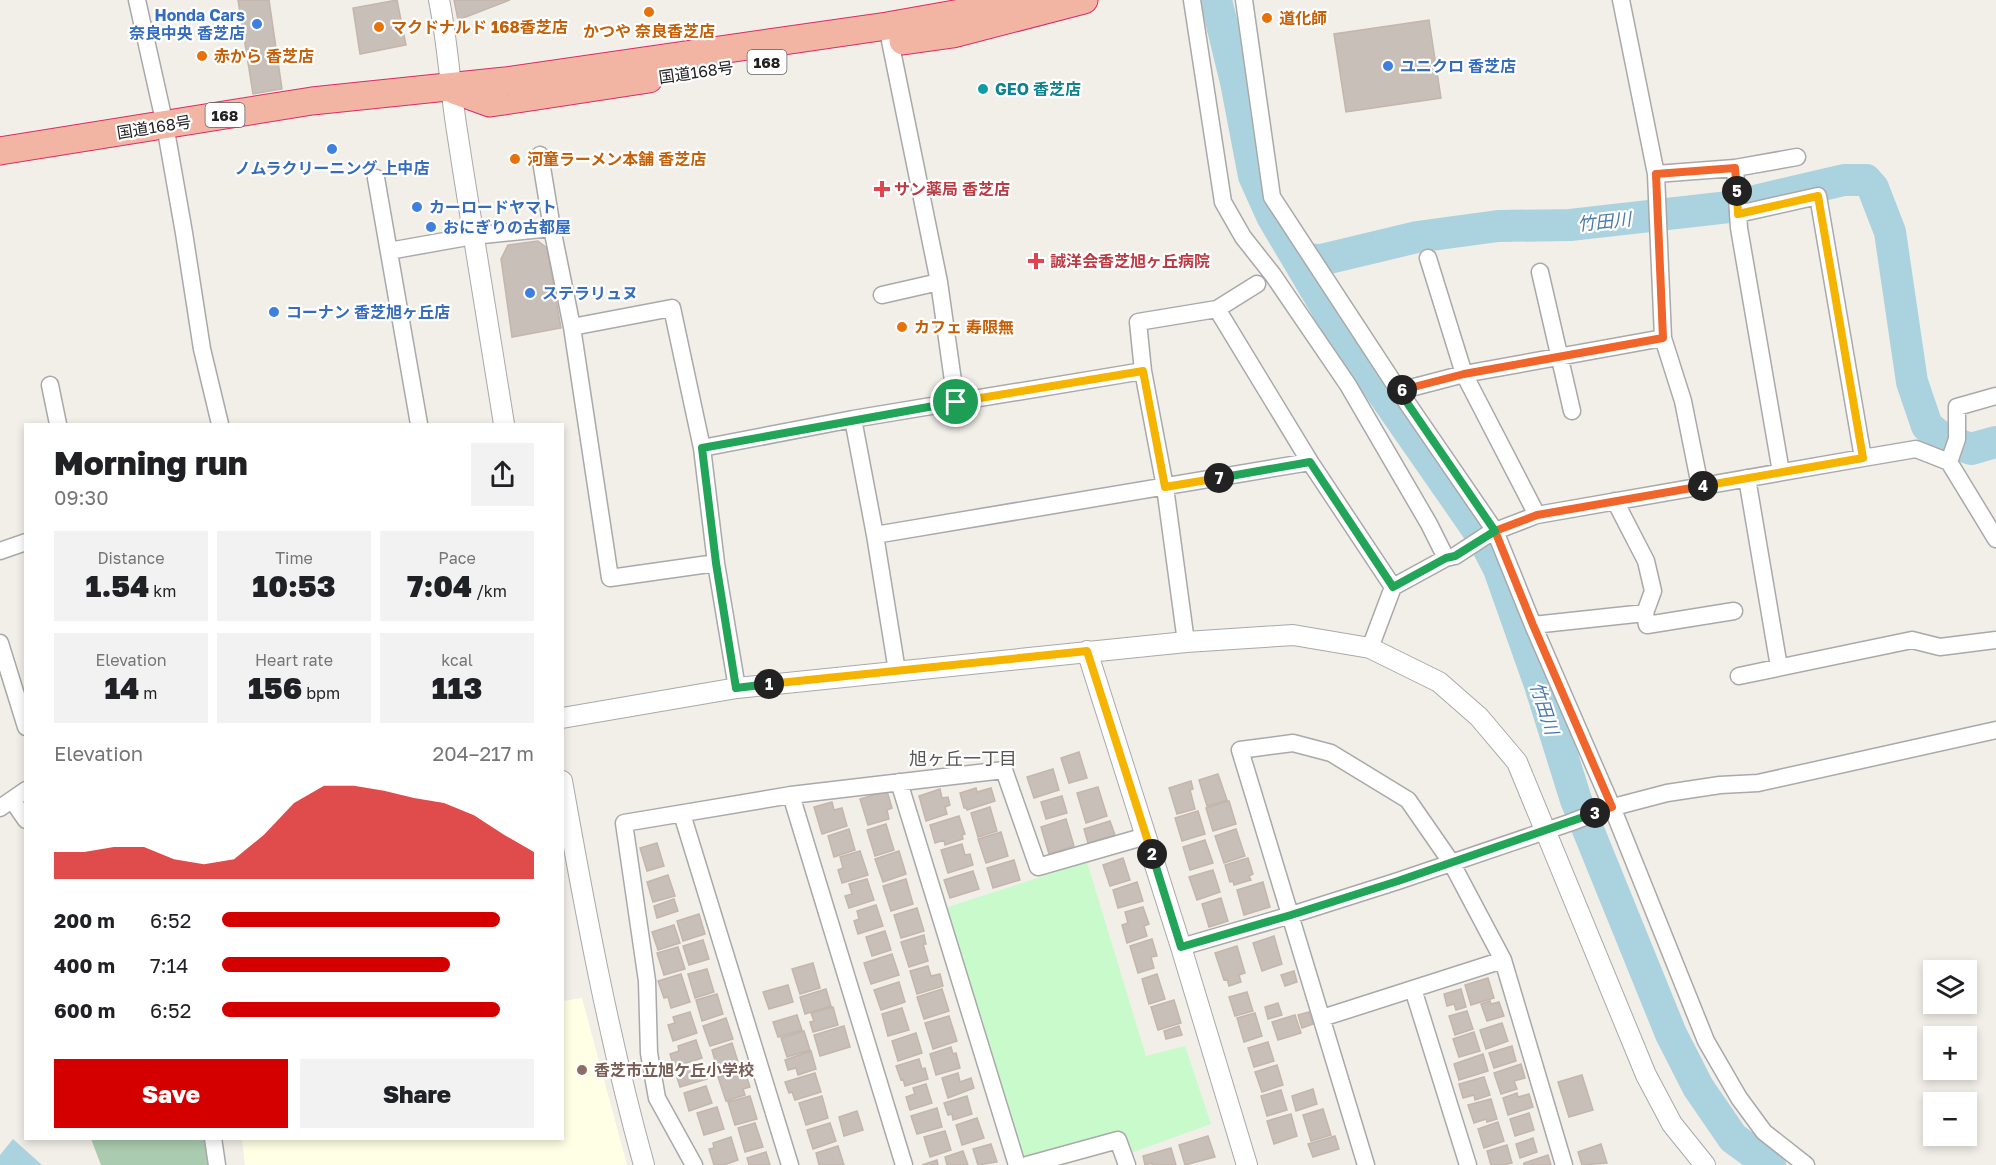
<!DOCTYPE html>
<meta charset="utf-8">
<style>
:root{--surface:#fff;--page:#f2f2f2;--text:#202124;--muted:#757577;--accent:#d40000}
body{margin:0;font-family:"Golos Text","Noto Sans JP",sans-serif;background:var(--page);color:var(--text);height:100vh;display:flex;flex-direction:column;font-size:22px;white-space:nowrap}
*{box-sizing:border-box;margin:0}
p{font-size:20px;color:var(--muted)}
.icon{flex:none;width:33px;height:33px;fill:none;stroke:currentColor;stroke-width:2;stroke-linecap:round;stroke-linejoin:round}
.map{position:relative;flex:1;overflow:hidden}
.drawer{position:absolute;left:24px;top:423px;width:540px;height:717px;display:flex;flex-direction:column;background:var(--surface);border-radius:0px;box-shadow:0 3px 9px #0003}
.drawer>*{flex:none}
.fabs{position:absolute;left:1923px;top:960px;display:grid;gap:12px}
.fabs a{display:grid;place-items:center;width:54px;height:54px;border-radius:0px;background:var(--surface);box-shadow:0 3px 9px #0003;font-size:30px}
.pin{position:absolute;display:grid;place-items:center;width:51px;height:51px;color:#fff;margin:-26px;border:3px solid #fff;border-radius:50%;box-shadow:0 2px 6px #0007}
.km{position:absolute;width:30px;height:30px;margin:-15px;border-radius:50%;background:#222;color:#fff;font-size:16px;line-height:30px;text-align:center}
.round{display:grid;place-items:center;flex:none;width:63px;height:63px;border-radius:0px;background:var(--page)}
.summary{display:flex;align-items:center;justify-content:space-between;height:102px;padding:0 30px}
h1{font-size:33px;font-weight:800;line-height:45px}
.metrics{display:grid;grid-template-columns:repeat(3,1fr);gap:9px;height:102px;padding:6px 30px}
.metrics div{display:grid;align-content:center;border-radius:0px;background:var(--page);text-align:center}
.metrics b{font-size:30px;font-weight:800}
.metrics small{font-size:16px;font-weight:400}
.metrics p{font-size:16px}
.chart{height:168px;padding:12px 30px}
.chart p{display:flex;justify-content:space-between}
.chart svg{width:100%;height:108px;margin-top:6px;fill:var(--accent);opacity:.7}
.action{display:flex;gap:12px;margin-top:auto;padding:12px 30px}
.action a{flex:1;height:69px;border-radius:0px;background:var(--accent);color:#fff;font-size:24px;font-weight:800;line-height:69px;text-align:center}
.action a+a{background:var(--page);color:var(--text)}
ul{padding:0 30px;list-style:none;font-size:20px}
li{display:grid;grid-template-columns:96px 72px 1fr;align-items:center;height:45px}
li i{height:15px;border-radius:8px;background:var(--accent)}
.map>svg:first-child{display:block}
</style>
<div class="map">
<svg width="1996" height="1165" viewBox="0 0 1996 1165">
<rect width="100%" height="100%" fill="#f2efe9"/>
<path fill="#ffffe5" d="M582,998L627,1165H245L242,1139L562,1138L563,1001Z"/>
<path fill="#aacbaf" d="M91,1139H219L222,1165H101Z"/>
<path fill="#c8facc" d="M1087,862L1146,1056L1185,1046L1211,1124L1128,1154L1119,1134L1020,1164L942,909Z"/>
<path fill="#aad3df" d="M13,1139L42,1165H0V1155Z"/>
<g fill="none" stroke-linecap="round" stroke-linejoin="round">
<path stroke="#aad3df" stroke-width="32" d="M1216,0L1236,82L1254,176L1272,216L1343,336L1482,536L1499,569L1540,685L1576,800L1671,1034L1698,1087L1733,1138L1770,1165
M1298,259L1321,260L1417,237L1498,226L1570,225L1729,207L1844,180H1866L1873,188L1890,232L1912,382L1927,426L1943,439L1971,449L1996,442"/>
</g>
<path fill="#c7bfb8" stroke="#c4b6ab" stroke-width="1.5" d="M238,0H269L282,89L253,94Z
M397,0L406,45L360,54L353,8Z
M454,0H510L458,20Z
M1429,20L1441,98L1346,112L1334,34Z
M538,241L547,248L561,328L512,337L501,259L508,245Z
M1079,752L1087,778L1069,783L1061,758Z
M1053,769L1059,790L1034,798L1027,777Z
M1218,774L1227,800L1207,806L1199,780Z
M1191,781L1193,789L1190,790L1195,809L1177,814L1169,788Z
M1098,787L1107,816L1086,823L1077,793Z
M976,788L977,792L991,788L995,801L967,810L966,808H964L960,793Z
M940,789L942,798L948,797L950,805L945,807L947,814L926,821L919,796Z
M887,791L892,808L887,810L889,819L868,825L860,799Z
M1062,796L1067,813L1046,819L1041,802Z
M1229,801L1236,824L1213,831L1206,808Z
M832,802L834,810L842,808L847,826L822,834L814,807Z
M990,807L997,831L978,837L971,813Z
M1198,811L1205,834L1182,841L1175,818Z
M959,816L965,834L962,835L963,839L945,845L944,840L935,843L930,825Z
M1066,819L1074,846L1049,854L1041,827Z
M1110,821L1115,835L1088,843L1084,829Z
M886,824L894,850L875,856L867,830Z
M849,829L855,850L834,857L828,836Z
M1236,829L1245,856L1224,863L1215,836Z
M1001,832L1008,856L986,863L978,839Z
M1205,840L1213,863L1190,870L1183,847Z
M657,843L664,866L647,871L640,848Z
M962,844L965,855L970,854L973,865L948,873L941,850Z
M860,851L868,875L842,883L838,870L843,868L840,857Z
M899,851L906,874L883,882L875,859Z
M1123,858L1130,880L1110,886L1103,865Z
M1248,858L1253,874L1249,876L1251,880L1234,885L1233,881L1230,882L1225,865Z
M1014,860L1020,880L993,888L987,868Z
M1213,870L1220,892L1197,900L1189,877Z
M973,871L979,889L950,898L944,880Z
M668,875L675,896L653,902L647,882Z
M867,879L874,900L849,908L845,896L852,894L849,884Z
M906,879L913,904L891,911L883,886Z
M1137,882L1143,901L1118,908L1113,890Z
M1263,882L1270,907L1244,915L1237,890Z
M1221,898L1228,921L1209,927L1202,904Z
M674,899L678,911L657,918L654,906Z
M876,905L883,926L858,934L854,921L859,919L857,911Z
M1143,907L1149,924L1144,926L1147,936L1127,943L1122,925L1128,923L1125,912Z
M917,908L924,931L901,938L894,915Z
M699,914L705,934L683,941L677,921Z
M674,925L680,943L658,950L652,932Z
M885,931L891,950L872,956L866,937Z
M924,935L926,944H923L928,961L909,967L901,942Z
M1274,936L1282,964L1262,971L1253,943Z
M1152,939L1157,956L1151,957L1154,968L1138,973L1130,946Z
M703,940L709,959L689,965L683,946Z
M1237,946L1245,973L1239,975L1241,982L1229,986L1227,979L1224,980L1215,953Z
M678,947L685,969L664,975L657,953Z
M892,954L899,975L871,984L864,963Z
M813,963L820,988L800,994L792,969Z
M928,966L931,976L940,974L943,986L917,994L910,971Z
M707,969L714,992L695,998L688,974Z
M1294,971L1297,982L1285,986L1281,975Z
M681,974L690,1002L671,1008L668,997L664,998L658,981Z
M1157,974L1165,999L1149,1004L1142,979Z
M1488,978L1494,998L1471,1005L1465,985Z
M899,982L905,1002L881,1010L874,990Z
M788,985L793,1002L769,1009L763,992Z
M826,989L831,1006L805,1014L800,997Z
M942,989L949,1011L924,1019L917,997Z
M1461,989L1466,1007L1456,1010L1454,1004L1447,1006L1444,994Z
M1247,992L1253,1011L1235,1016L1229,997Z
M717,994L723,1014L702,1021L696,1000Z
M1174,1000L1181,1023L1158,1030L1151,1007Z
M1490,1001L1491,1004L1499,1002L1504,1016L1487,1021L1481,1004Z
M1278,1003L1282,1015L1268,1019L1265,1007Z
M833,1007L838,1025L813,1032L810,1022L814,1021L811,1013Z
M902,1008L909,1030L888,1036L882,1014Z
M1467,1011L1473,1029L1455,1035L1449,1016Z
M690,1012L697,1033L673,1041L668,1025L675,1023L673,1017Z
M1309,1012L1313,1024L1302,1028L1298,1015Z
M1255,1013L1262,1036L1244,1042L1237,1018Z
M797,1015L802,1030L778,1037L773,1022Z
M1295,1015L1301,1033L1278,1040L1272,1022Z
M949,1016L957,1041L933,1049L925,1023Z
M726,1018L733,1039L710,1046L703,1026Z
M1502,1023L1508,1041L1486,1049L1480,1030Z
M844,1026L850,1047L820,1056L814,1035Z
M1179,1026L1182,1035L1166,1039L1164,1031Z
M804,1031L810,1050L787,1057L781,1038Z
M1474,1032L1480,1051L1459,1057L1453,1039Z
M916,1033L922,1053L898,1061L892,1041Z
M696,1040L702,1058L674,1067L670,1054L679,1051L678,1046Z
M1268,1042L1274,1061L1254,1067L1248,1048Z
M732,1043L740,1068L719,1075L712,1050Z
M1512,1046L1516,1061L1494,1068L1489,1053Z
M951,1047L953,1054L956,1053L960,1068L936,1075L930,1054Z
M811,1051L816,1069L798,1075L796,1068L788,1070L785,1060Z
M1483,1054L1488,1071L1459,1080L1454,1064Z
M919,1059L922,1069L925,1068L928,1079L905,1086L903,1079L901,1080L896,1066Z
M702,1062L707,1079L680,1087L675,1071Z
M1521,1064L1525,1078L1514,1081L1517,1089L1501,1094L1494,1073Z
M1277,1065L1283,1085L1262,1092L1255,1072Z
M744,1069L750,1087L743,1089L745,1095L726,1101L718,1077Z
M815,1073L821,1092L795,1100L792,1092L789,1093L785,1082Z
M958,1073L960,1082L971,1078L974,1088L948,1098L942,1078Z
M1582,1075L1593,1110L1569,1117L1558,1082Z
M1484,1077L1490,1095L1475,1100L1474,1095L1463,1098L1459,1084Z
M926,1084L932,1103L910,1110L906,1097L915,1094L913,1088Z
M706,1086L712,1103L689,1111L684,1093Z
M1313,1089L1317,1104L1296,1111L1292,1096Z
M1281,1090L1287,1110L1267,1116L1261,1096Z
M1517,1093L1518,1097L1529,1094L1533,1107L1508,1115L1503,1098Z
M750,1096L757,1119L735,1125L728,1102Z
M822,1096L828,1118L806,1125L799,1103Z
M967,1096L972,1114L953,1120L952,1114L948,1115L944,1103Z
M1491,1099L1497,1119L1487,1122L1486,1119L1474,1123L1468,1105Z
M717,1107L724,1129L704,1135L697,1113Z
M937,1108L942,1127L917,1134L911,1116Z
M1323,1109L1331,1135L1311,1141L1303,1115Z
M857,1111L863,1130L844,1136L839,1117Z
M1529,1113L1534,1130L1515,1136L1510,1119Z
M1291,1114L1297,1136L1274,1144L1267,1121Z
M977,1118L984,1138L962,1145L956,1125Z
M1498,1122L1504,1141L1484,1148L1478,1129Z
M755,1123L763,1147L745,1152L738,1128Z
M830,1123L836,1141L813,1149L807,1130Z
M945,1131L951,1150L930,1157L924,1137Z
M1208,1136L1215,1157L1185,1165L1179,1145Z
M1335,1136L1339,1149L1313,1157L1308,1144Z
M731,1137L738,1160L724,1165H714L709,1149L714,1148L713,1143Z
M1533,1138L1537,1152L1520,1158L1516,1144Z
M991,1144L997,1162L978,1165L973,1149Z
M1601,1144L1607,1163L1582,1165L1578,1152Z
M1507,1145L1512,1163L1504,1165H1491L1487,1151Z
M838,1146L844,1165H819L816,1153Z
M1171,1148L1176,1165H1152V1163L1145,1165L1143,1156Z
M963,1151L968,1165H947L945,1157Z
M766,1152L770,1165H749L747,1158Z
M1548,1155L1551,1165H1524V1163Z
M937,1160L938,1165H922Z"/>
<g fill="none" stroke-linecap="round" stroke-linejoin="round">
<defs>
<path id="minor" d="M137,0L165,125L184,233L202,349L220,424
M1192,0L1223,202L1243,237L1273,275L1348,385L1429,524L1446,558
M1244,0L1272,197L1399,391L1495,531L1533,625L1612,807L1706,1041L1739,1098L1764,1132L1806,1165
M1621,0L1656,174L1663,338L1683,401L1700,486
M887,26L939,282L956,402
M540,155L552,228L572,327L610,578L716,563
M1735,168L1739,228L1781,472
M1656,174L1735,168L1797,157
M376,178L419,424
M1738,214L1818,196L1863,458
M389,251L473,236L552,228
M1428,258L1464,374L1537,515
M1540,272L1572,411
M882,295L939,282
M1217,309L1257,284
M572,327L672,308L702,448L716,563L737,688
M50,385L58,424
M1399,391L1464,374L1663,338
M853,419L875,535L1310,462
M702,448L853,419L1143,371
M1949,462L1957,439V407L1996,396
M1747,478L1779,667
M875,535L897,671
M0,551L26,542
M1645,613L1647,625L1734,611
M1533,625L1645,613L1653,591L1646,561L1615,501
M1186,642L1165,487L1143,371L1138,322L1217,309L1310,462L1393,587
M0,643L26,727
M1370,648L1393,587L1446,558L1455,556L1490,533L1537,515L1863,458L1916,449L1949,462L1996,539
M1739,676L1912,640L1940,647L1996,640
M899,782L1017,1165
M791,795L904,1165
M12,800L26,820
M0,808L26,790
M682,814L790,1165
M1181,947L1291,915L1398,881L1569,823L1606,809L1667,793L1720,785L1758,783L1996,730
M1413,989L1468,1165
M1322,1018L1503,960
M213,1138L217,1165
M694,1165L657,1098L649,1053L647,981L624,823L791,795L1004,770L1038,867L1146,836
M1027,1165L1118,1140L1127,1165
M1366,1165L1240,750L1293,743L1331,753L1408,800L1451,862L1503,960L1564,1165"/>
<path id="tertiary" d="M439,0C448,44 450,87 457,131C472,229 488,327 504,424
M1087,651L1181,947L1247,1165
M562,718L737,688L1186,642L1293,635L1370,648L1439,682L1479,717L1517,762L1646,1075L1672,1124L1705,1165
M562,781C585,910 609,1039 644,1165"/>
<path id="trunk" d="M903,41L953,34L1084,0
M454,90L490,103L649,79
M0,151L312,101L505,81L887,26L1034,0"/>
</defs>
<use href="#minor" stroke="#a9a9a9" stroke-width="19"/>
<use href="#tertiary" stroke="#a9a9a9" stroke-width="22"/>
<use href="#trunk" stroke="#dc2a67" stroke-width="29"/>
<use href="#minor" stroke="#fff" stroke-width="16"/>
<use href="#tertiary" stroke="#fff" stroke-width="20"/>
<use href="#trunk" stroke="#f2b4a3" stroke-width="27"/>
</g>
<g fill="none" stroke-linecap="round" stroke-linejoin="round">
<defs>
<path id="split-1" d="M769,684L736,688L716,563L702,448L956,402"/>
<path id="split-2" d="M769,684L1087,651L1152,854"/>
<path id="split-3" d="M1152,854L1181,947L1291,915L1398,881L1595,813"/>
<path id="split-4" d="M1595,813L1612,807L1533,625L1495,531L1537,515L1703,486"/>
<path id="split-5" d="M1703,486L1863,458L1818,196L1738,214L1737,191"/>
<path id="split-6" d="M1402,390L1464,374L1663,338L1656,174L1735,168L1737,191"/>
<path id="split-7" d="M1219,478L1310,462L1393,587L1446,558L1455,556L1495,531L1399,391L1402,390"/>
<path id="split-8" d="M956,402L1143,371L1165,487L1219,478"/>
</defs>
<use href="#split-1" stroke="#fff" stroke-width="12"/>
<use href="#split-2" stroke="#fff" stroke-width="12"/>
<use href="#split-3" stroke="#fff" stroke-width="12"/>
<use href="#split-4" stroke="#fff" stroke-width="12"/>
<use href="#split-5" stroke="#fff" stroke-width="12"/>
<use href="#split-6" stroke="#fff" stroke-width="12"/>
<use href="#split-7" stroke="#fff" stroke-width="12"/>
<use href="#split-8" stroke="#fff" stroke-width="12"/>
<use href="#split-1" stroke="#22a559" stroke-width="8"/>
<use href="#split-2" stroke="#f5b400" stroke-width="8"/>
<use href="#split-3" stroke="#22a559" stroke-width="8"/>
<use href="#split-4" stroke="#f0652b" stroke-width="8"/>
<use href="#split-5" stroke="#f5b400" stroke-width="8"/>
<use href="#split-6" stroke="#f0652b" stroke-width="8"/>
<use href="#split-7" stroke="#22a559" stroke-width="8"/>
<use href="#split-8" stroke="#f5b400" stroke-width="8"/>
</g>
<g fill="#e8710a" stroke="#fff" stroke-width="2">
<circle cx="649" cy="12" r="6"/>
<circle cx="1267" cy="18" r="6"/>
<circle cx="379" cy="27" r="6"/>
<circle cx="202" cy="56" r="6"/>
<circle cx="515" cy="159" r="6"/>
<circle cx="902" cy="327" r="6"/>
</g>
<g fill="#3f7fe0" stroke="#fff" stroke-width="2">
<circle cx="257" cy="24" r="6"/>
<circle cx="1388" cy="66" r="6"/>
<circle cx="332" cy="149" r="6"/>
<circle cx="417" cy="207" r="6"/>
<circle cx="431" cy="227" r="6"/>
<circle cx="530" cy="293" r="6"/>
<circle cx="274" cy="312" r="6"/>
</g>
<circle fill="#0f9aa8" stroke="#fff" stroke-width="2" cx="983" cy="89" r="6"/>
<g fill="#e0444e" stroke="#fff" stroke-width="2">
<path d="M879 180h6v6h6v6h-6v6h-6v-6h-6v-6h6z"/>
<path d="M1033 252h6v6h6v6h-6v6h-6v-6h-6v-6h6z"/>
</g>
<circle fill="#8d6e63" stroke="#fff" stroke-width="2" cx="582" cy="1070" r="6"/>
<g text-anchor="middle" dominant-baseline="central" stroke-width="4.5" stroke-linejoin="round" paint-order="stroke">
<g fill="#fff" stroke="#646464" stroke-width="1.5">
<rect x="747.5" y="50" width="39" height="24" rx="4.5"/>
<rect x="205.5" y="103" width="39" height="24" rx="4.5"/>
</g>
<g font-size="15" font-weight="bold" fill="#222">
<text x="767" y="62">168</text>
<text x="225" y="115">168</text>
</g>
<g font-size="16" font-weight="bold" fill="#366cbe" stroke="#fff" text-anchor="start">
<text x="245" y="15" text-anchor="end">Honda Cars<tspan x="245" dy="18">奈良中央 香芝店</tspan></text>
<text x="1400" y="66">ユニクロ 香芝店</text>
<text x="332" y="168" text-anchor="middle">ノムラクリーニング 上中店</text>
<text x="429" y="207">カーロードヤマト</text>
<text x="443" y="227">おにぎりの古都屋</text>
<text x="542" y="293">ステラリュヌ</text>
<text x="286" y="312">コーナン 香芝旭ヶ丘店</text>
</g>
<g font-size="16" font-weight="bold" fill="#c56008" stroke="#fff" text-anchor="start">
<text x="1279" y="18">道化師</text>
<text x="391" y="27">マクドナルド 168香芝店</text>
<text x="649" y="31" text-anchor="middle">かつや 奈良香芝店</text>
<text x="214" y="56">赤から 香芝店</text>
<text x="527" y="159">河童ラーメン本舗 香芝店</text>
<text x="914" y="327">カフェ 寿限無</text>
</g>
<g font-size="16" fill="#222" stroke="#fff">
<text transform="translate(696 72) rotate(-8)">国道168号</text>
<text transform="translate(154 127) rotate(-9)">国道168号</text>
</g>
<g font-size="16" font-weight="bold" fill="#0d838f" stroke="#fff" text-anchor="start">
<text x="995" y="89">GEO 香芝店</text>
</g>
<g font-size="16" font-weight="bold" fill="#be3a42" stroke="#fff" text-anchor="start">
<text x="894" y="189">サン薬局 香芝店</text>
<text x="1050" y="261">誠洋会香芝旭ヶ丘病院</text>
</g>
<g font-size="16" font-weight="bold" fill="#785e54" stroke="#fff" text-anchor="start">
<text x="594" y="1070">香芝市立旭ケ丘小学校</text>
</g>
<g font-size="18" font-style="italic" fill="#4a7aab" stroke="#fff">
<text transform="translate(1604 221) rotate(-6)">竹田川</text>
<text transform="translate(1545 708) rotate(72)">竹田川</text>
</g>
<g font-size="18" fill="#555" stroke="#fff">
<text x="963" y="758">旭ヶ丘一丁目</text>
</g>
</g>
</svg>
<div class="fabs">
<a><svg class="icon" aria-label="layers" viewBox="0 0 24 24"><path d="M12 4l9 5-9 5-9-5zM3 14l9 5 9-5"/></svg></a>
<a>+</a>
<a>−</a>
</div>
<div class="pin" style="left:956px;top:402px;background:#1e9e55"><svg class="icon" aria-label="arrive" viewBox="0 0 24 24"><path d="M6 21V4h12l-3 4 3 4H6"/></svg></div>
<b class="km" style="left:769px;top:684px">1</b>
<b class="km" style="left:1152px;top:854px">2</b>
<b class="km" style="left:1595px;top:813px">3</b>
<b class="km" style="left:1703px;top:486px">4</b>
<b class="km" style="left:1737px;top:191px">5</b>
<b class="km" style="left:1402px;top:390px">6</b>
<b class="km" style="left:1219px;top:478px">7</b>
<section class="drawer">
<div class="summary"><div><h1>Morning run</h1><p>09:30</p></div><a class="round"><svg class="icon" aria-label="share" viewBox="0 0 24 24"><path d="M12 15V3M7 8l5-5 5 5M5 13v7h14v-7"/></svg></a></div>
<div class="metrics">
<div><p>Distance</p><b>1.54<small> km</small></b></div>
<div><p>Time</p><b>10:53</b></div>
<div><p>Pace</p><b>7:04<small> /km</small></b></div>
</div>
<div class="metrics">
<div><p>Elevation</p><b>14<small> m</small></b></div>
<div><p>Heart rate</p><b>156<small> bpm</small></b></div>
<div><p>kcal</p><b>113</b></div>
</div>
<div class="chart"><p><span>Elevation</span>204–217 m</p>
<svg viewBox="0 0 160 44" preserveAspectRatio="none"><path d="M0 44V33L10 33L20 31L30 31L40 36L50 38L60 36L70 26L80 13L90 6L100 6L110 8L120 11L130 13L140 18L150 26L160 33V44z"/></svg>
</div>
<ul>
<li><b>200 m</b>6:52<i style="width:89%"></i></li>
<li><b>400 m</b>7:14<i style="width:73%"></i></li>
<li><b>600 m</b>6:52<i style="width:89%"></i></li>
</ul>
<div class="action"><a>Save</a><a>Share</a></div>
</section>
</div>
